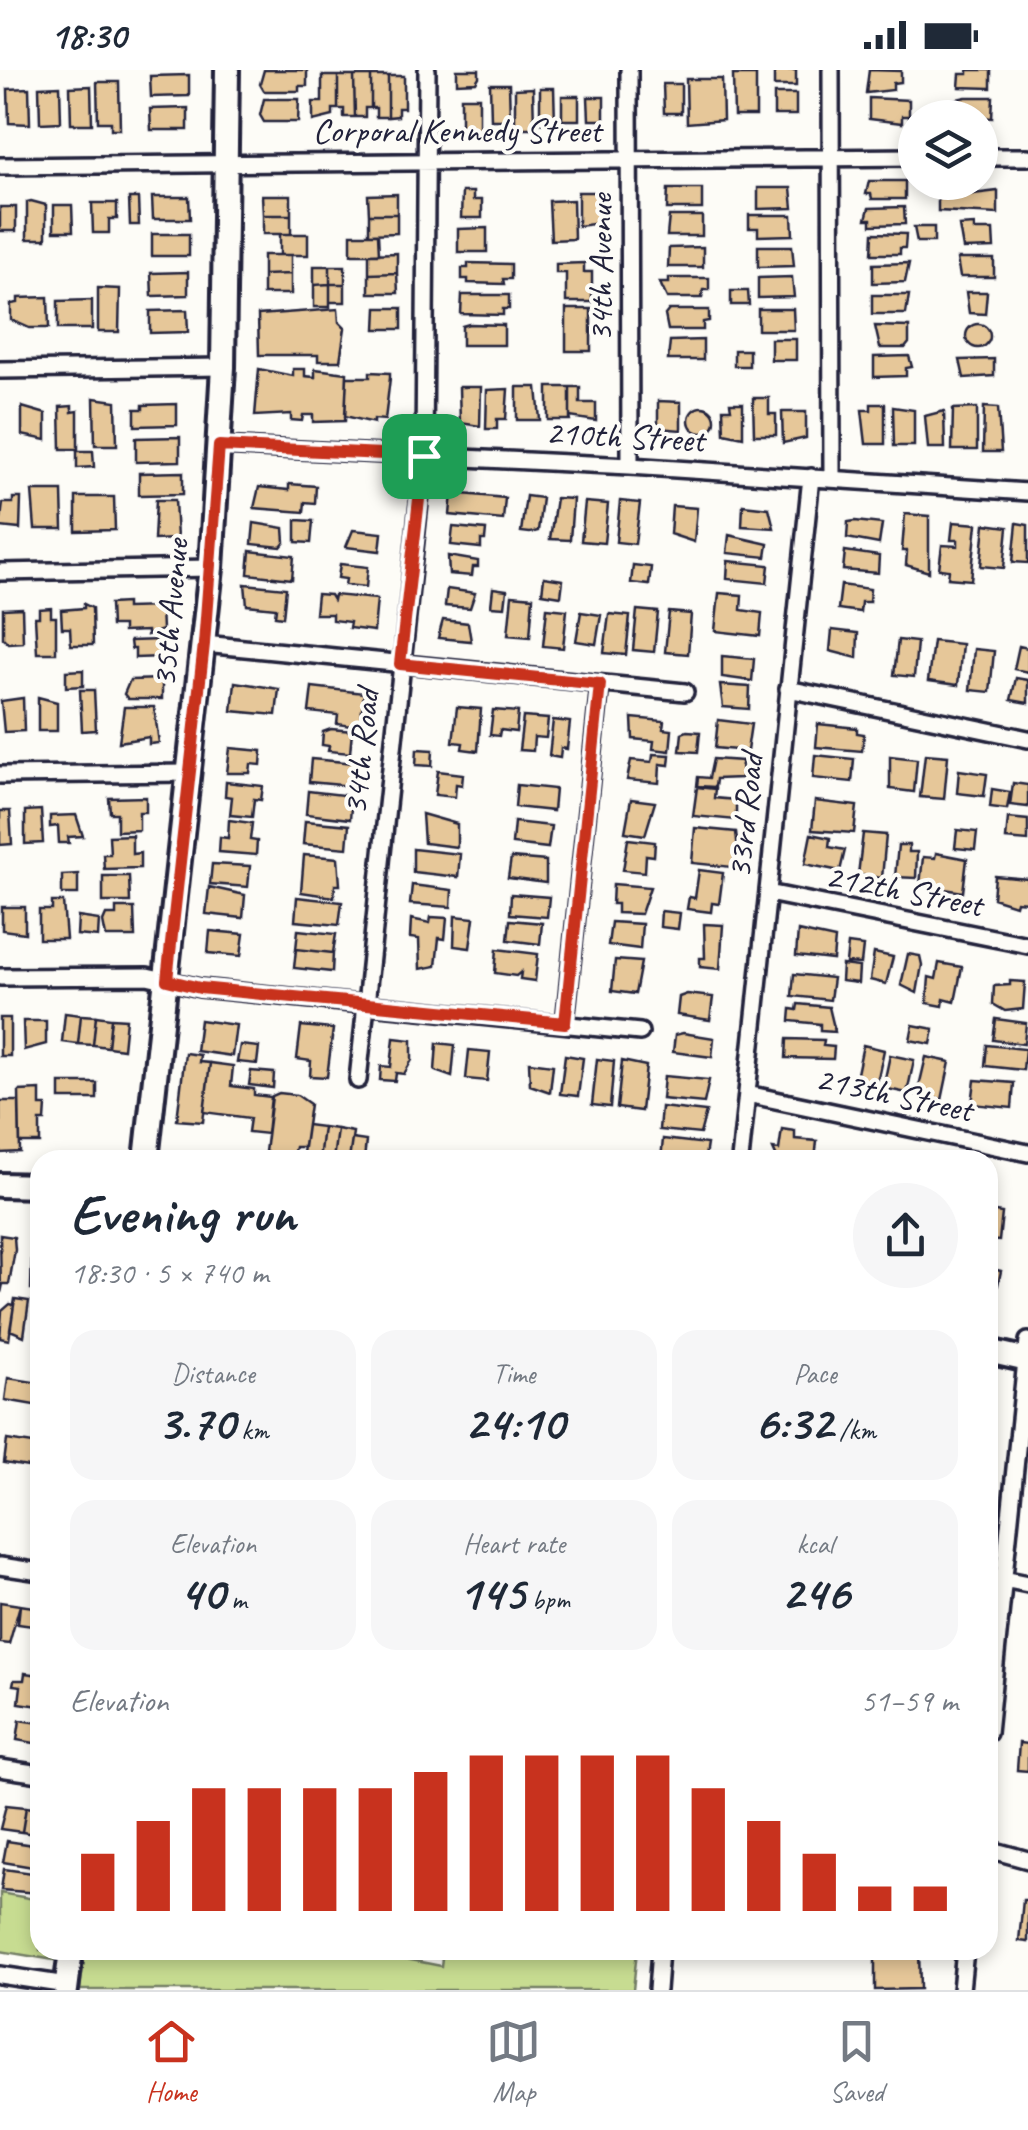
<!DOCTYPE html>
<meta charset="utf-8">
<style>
:root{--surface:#fff;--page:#f6f6f7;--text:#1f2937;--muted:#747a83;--line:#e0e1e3;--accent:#c8321e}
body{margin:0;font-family:Caveat,sans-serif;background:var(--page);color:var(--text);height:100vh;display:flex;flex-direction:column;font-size:38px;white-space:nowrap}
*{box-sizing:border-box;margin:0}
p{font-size:32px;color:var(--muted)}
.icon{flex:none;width:55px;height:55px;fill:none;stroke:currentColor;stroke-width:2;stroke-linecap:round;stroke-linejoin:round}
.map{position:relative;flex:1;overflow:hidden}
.details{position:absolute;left:30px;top:1080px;width:968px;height:810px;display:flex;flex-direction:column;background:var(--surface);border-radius:30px;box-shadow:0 5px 15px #0003}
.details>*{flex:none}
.controls{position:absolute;left:898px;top:30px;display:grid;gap:20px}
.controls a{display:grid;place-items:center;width:100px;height:100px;border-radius:50%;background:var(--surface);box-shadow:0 5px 15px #0003;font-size:50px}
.pin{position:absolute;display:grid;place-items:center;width:85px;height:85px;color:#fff;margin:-42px;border-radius:20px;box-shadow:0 5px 15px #0006}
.round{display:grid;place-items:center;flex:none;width:105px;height:105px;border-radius:52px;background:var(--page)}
.head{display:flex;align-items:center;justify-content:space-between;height:170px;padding:0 40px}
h1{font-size:55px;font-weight:800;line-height:75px}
.metrics{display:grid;grid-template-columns:repeat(3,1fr);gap:15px;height:170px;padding:10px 40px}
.metrics div{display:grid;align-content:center;border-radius:25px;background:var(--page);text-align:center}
.metrics b{font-size:50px;font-weight:800}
.metrics small{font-size:28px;font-weight:400}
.metrics p{font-size:28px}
.chart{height:280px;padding:20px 40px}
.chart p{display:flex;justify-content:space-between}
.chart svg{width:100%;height:180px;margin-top:10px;stroke:var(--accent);stroke-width:6}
.status{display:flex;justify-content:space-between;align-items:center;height:70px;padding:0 50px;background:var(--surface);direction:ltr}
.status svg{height:28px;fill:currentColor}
.dock{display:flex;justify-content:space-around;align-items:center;height:140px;border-top:2px solid var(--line);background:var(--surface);font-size:28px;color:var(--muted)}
.dock a{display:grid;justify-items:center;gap:5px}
.dock .on{color:var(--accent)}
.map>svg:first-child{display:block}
</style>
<div class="status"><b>18:30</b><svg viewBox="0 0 49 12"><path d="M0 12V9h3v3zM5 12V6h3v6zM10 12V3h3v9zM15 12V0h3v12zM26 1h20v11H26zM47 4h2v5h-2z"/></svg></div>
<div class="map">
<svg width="1028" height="1920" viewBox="0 0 1028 1920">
<rect width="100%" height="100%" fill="#fdfcf7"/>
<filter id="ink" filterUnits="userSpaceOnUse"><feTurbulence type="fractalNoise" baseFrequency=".01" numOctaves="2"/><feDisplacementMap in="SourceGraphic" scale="20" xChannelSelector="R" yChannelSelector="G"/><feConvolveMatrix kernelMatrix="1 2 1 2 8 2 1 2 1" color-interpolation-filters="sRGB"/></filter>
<g filter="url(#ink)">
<path fill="#c7dc91" stroke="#747f66" stroke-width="2.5" d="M0,1823L40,1830V1880H55L54,1890L0,1881Z
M85,1880H361L441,1896L443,1880H637L633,1920H80Z"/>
<path fill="#e6c799" stroke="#22223b" stroke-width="2.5" d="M264,0H307V16H299V21H264L260,14Z
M457,0H479V7L476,12L457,13Z
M774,0H796V16H774Z
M869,0L901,1V12L893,13V20L866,23Z
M968,0H991V18L959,17L960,4H968Z
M189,5V26L151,27L150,6Z
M733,5H756V46H734Z
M322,6H338V39H333V46L313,51V32H322Z
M338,6H354L355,47H344V39H338Z
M354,6H371V38H365V47H355Z
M371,6H388V47H376V38H371Z
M388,6H404V38H398V46L388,47Z
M686,9H722L723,50L687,53Z
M97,12H119L120,59H111V52H98Z
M490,14H509L510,50H491Z
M663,14H681V43H664Z
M60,16L61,52L40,53L39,17Z
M91,16L92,54H71L70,17Z
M29,18L30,54L9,53L8,19Z
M533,18L534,58H515V19Z
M540,18H554L555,53H540Z
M774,24H796V45H774Z
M562,26H579V50H562Z
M461,27H479V61H461Z
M588,27H604V50H589Z
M966,27H993L992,48L952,45V30Z
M869,28L909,30V46H902V53L869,49Z
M264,29H299L298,52H264L260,45Z
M188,38V60H151L150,39Z
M869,111H905V129H872L871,124H866Z
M758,118H791L793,138L758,139Z
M668,119H702V139H667Z
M998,121V144L938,141V122H956V126Z
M462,122H473V130H482V148H461Z
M578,122H601V153L578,156Z
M397,124V144H369L368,125Z
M262,125H291V145H263Z
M152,127H189L190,149H153Z
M129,128H138L139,155H130Z
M573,130L574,169L551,170L549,131Z
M31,131L46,135V169H27V132Z
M92,133H117V149H109V163H93Z
M54,135H72L73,161H54Z
M0,137H16V161H0Z
M904,137L905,154L871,155V149H866L869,138Z
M369,144H397V163L369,164Z
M263,145H291V164H263Z
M749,145H792L793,165L758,166V158H749Z
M669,146H702V166H667Z
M974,155V160H993L994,178L963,179L959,156Z
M914,157H934V172H917Z
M487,158V182H458V159Z
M873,163L906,164L905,178H900V184H872Z
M152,164H189V186H152Z
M280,164H308V185H280Z
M351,164H378L379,184H351Z
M758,176H792L794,196L758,197Z
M703,177V197H668L669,178Z
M397,183V203L369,204V184Z
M263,185H291V204L263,205Z
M957,189H994V207H960Z
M468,193L511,194V209H503L504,214L468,213V209H462V198H468Z
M584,193V202H592V232H566V203H556V194Z
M909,193L905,212L873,213V194Z
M314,196H330V214L314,215Z
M330,196H345V214H330Z
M188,202V225L152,226L151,203Z
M397,203L398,223H369V204Z
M291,204V224H263V205Z
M792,207L794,227L758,228V208Z
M669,208H709V220H703L702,228H667L660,213H669Z
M330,214H345V232H330Z
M330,214V237H314V215Z
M98,218L120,219L119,262H98Z
M731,221H748L749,235H731Z
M966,222H987L985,244L969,243Z
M462,225H509V239H503V245L461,244Z
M872,225H909L906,244H872Z
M48,227L49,258H29L11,250V234L18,233V228Z
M92,230V259H58V231Z
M377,238H402V259H376Z
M338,239L339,252L345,258L340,291H318V285H259L258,245Z
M566,239H591V281H566Z
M758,239H793L794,260H758Z
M187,240L188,262L150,263V241Z
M669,240H709V251L703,252V260H668L665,245Z
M469,254L504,255V275H462V256Z
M966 266a12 12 0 1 1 24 0a12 12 0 1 1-24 0Z
M875,256L909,257V273L905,278H880Z
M771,269H796V290H771Z
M703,270V290H668L670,271Z
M734,280H749V296H734Z
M909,286L912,297L906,298V306L874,307V287Z
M994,289V306L964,308L960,290Z
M259,299L293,306V299H305V306L315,307V299L347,303L345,351L313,352V345H303L302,351L291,350V344L255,346Z
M370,302L390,303V308L385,350L374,349V353L345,346L347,307H370Z
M459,317H481L480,356L460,353Z
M517,317H537L540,350H517Z
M548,317H570V350H548Z
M570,317H580V333H596V351L570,347Z
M508,319L506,349H497V359H486L487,320Z
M94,328L116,331L117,375H95Z
M753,328H769V344H776V365H754Z
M658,331L681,332V360L658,358Z
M730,333H743V367L724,363L723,339H731Z
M177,334V355L135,356V339H143V335Z
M871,334H885V374H866L862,340H871Z
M72,336V342L78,341V379H61L60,337Z
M22,337L46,344V370L22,365Z
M893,337L914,340V376H894Z
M984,337L998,338L1001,382H983Z
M689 350a13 13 0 1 1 26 0a13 13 0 1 1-26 0Z
M977,338V380H952L953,339Z
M944,341L945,378H928L925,346Z
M782,342H806V368L783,373Z
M180,367V391L136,392V368Z
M77,381H93L94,397L77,398Z
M183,402V424L139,425V403Z
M289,414L316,416L315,433L305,432L304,442L254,438L259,417L289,420Z
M32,421H62L63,459H35Z
M452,423L505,428L503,450L450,445Z
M526,426L542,428L538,461L530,463L521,462Z
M76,427H114L115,460L76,461Z
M13,428H21L20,459L0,457L3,433H13Z
M556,428L573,429L570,470L550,469Z
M156,430H175L177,469L154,470Z
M620,431L640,433L635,474L616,472Z
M585,432L608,434L604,473L581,471Z
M743,435L769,438L774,458L742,456Z
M672,436L697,438L694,472L670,464Z
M905,444L929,446V502L906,495L907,481H902Z
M296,450L313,451L311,473L296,472Z
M855,451L882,454L879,474L847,468L848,452Z
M953,452L977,454L971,510L948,508L949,500L939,499L942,475L958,476V470H951Z
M254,453L284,458L285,472L281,477L252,474Z
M1017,453L1028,455V493L1013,492Z
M985,454L1008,457L1004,498L981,496Z
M453,457L486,460L485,470H481V478L451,475Z
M353,460L382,463L380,481L346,477Z
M729,465L768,474L766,487L727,483Z
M250,481L294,486L292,509L248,504Z
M845,481L879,486L878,503L843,500Z
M448,486L478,491V497H473L472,506L449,504Z
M728,491L769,495L767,513L727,509Z
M340,494L368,497L366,517L345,515L346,509L338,508Z
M633,495L651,497L649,515L631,513Z
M544,507L563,510L561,526L542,523Z
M245,514L286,518L283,547L275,546L276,538L247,535Z
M841,515L870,519L869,532H861L860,542L838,539Z
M493,518L507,520L505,537L491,536Z
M447,519L475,523L470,538L445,536Z
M719,523L742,525L741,540L762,543L760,566L715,561Z
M317,524L330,525L333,530L334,525L377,529L374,561L349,558L350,552L332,550V544H315Z
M512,525L533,527L530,567L508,565Z
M126,533V538L161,537L162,560L147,565V561L123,562V556H111L110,534Z
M84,534L92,538L93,575H71L70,558H62L61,540L84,538Z
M22,538L23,572L8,573L3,568V539Z
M51,538V547H56V583H37L35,547H39V539Z
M547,538L567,540L563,578L543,576Z
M637,540L658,542L654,582L633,580Z
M581,542L601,545L596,574L576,571Z
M669,542L691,544L688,584L665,582Z
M609,544L630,546L626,585L604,583Z
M443,550L468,553L471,571L438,568Z
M832,560L858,563L857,588L830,581Z
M161,570L162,587L135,588V579H131L130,571Z
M898,570L917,572L914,607L894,605Z
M933,571L962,574L958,615L928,611Z
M1019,576L1028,578V602L1014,599Z
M974,579L994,581L990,622L970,620Z
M722,586L754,589L752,611L722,607Z
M83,600V616L66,617V601Z
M1016,608L1028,610V633L1011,630Z
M162,609V629H128L124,624L130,610Z
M235,612L279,619L276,645L232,641Z
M720,615L750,617L749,639L723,637Z
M312,617L364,623L360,657L337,654L338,645L309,642Z
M80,620H94L96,660L82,661Z
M38,627L57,632V661H38Z
M23,628L24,661L4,662L1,631Z
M124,637H154L159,673L149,674V667L119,672Z
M457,637L481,639L478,681L462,679L463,673L453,672Z
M493,640L518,642L516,662L500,660L499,666L490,665Z
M523,647L548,649L546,668L534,667L533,681L519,680Z
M632,648L664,651L663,659L672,660L670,681L653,679L654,671L633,669Z
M553,650L570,652L567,679L561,678L560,688L549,686Z
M718,650L751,654L747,681L715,678Z
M818,654L857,658V663L864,664L862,681L816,677Z
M331,659L352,661L350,683L328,681L329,676L322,675L323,662Z
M687,661L700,662L698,682L680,681L682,663Z
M230,678L262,681L261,695L251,694L250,703H227Z
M417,679L433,680L432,696L416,695Z
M653,684L670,685L669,695L660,694L659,713L627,710L631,690L652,692Z
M925,684L948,686L944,729L920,727Z
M815,685L854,689L852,712L813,708Z
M890,686L917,689L914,722L890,719Z
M311,689L355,693L352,716L309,712Z
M713,689L742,691L741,708L716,709L715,717L697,716L698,707L709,708Z
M959,700L987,704L984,726L957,723Z
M438,701L463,704L462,715L456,714L455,727L435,725Z
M226,712L263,716L261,730L254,729L252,747L230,745L232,727L225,726Z
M1013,713L1028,715V737L1010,735Z
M517,715L555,719L553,741L515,737Z
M697,717L715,719L714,728L736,730V750L693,746Z
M992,719L1010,722L1007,739L990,737Z
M308,721L352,726L350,749L306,744Z
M146,727V742H139V760L117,761V743H110L109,728Z
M631,729L655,732L645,765L625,762Z
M815,731L857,736L854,763L812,760Z
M41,740L43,773L25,774V741Z
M0,741H10L12,774L0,775Z
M422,744L457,754V777L424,773Z
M76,745L83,766L68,767L69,773H59L58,756L50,757V746Z
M1008,748L1028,750V771L1006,769Z
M229,750L252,753L250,770L257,771L256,785L219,782L220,767L228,768Z
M305,751L349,755L347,778L303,774Z
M514,752L551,756L548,778L512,774Z
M695,758L736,762L738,780L732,797L692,793Z
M957,760L977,762L975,780L955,778Z
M863,763L886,765L882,808L858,805Z
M811,764L830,768L829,777L845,780L840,801L805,794Z
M132,765V784L140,783V798L104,799L103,784H110L109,766Z
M628,769L655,772L654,786L646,785L645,802L623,800Z
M898,775H909V782H917L916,808L895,807Z
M413,779L460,784L458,807L413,802Z
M936,783L967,789L963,822L920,815L923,787L935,788Z
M304,785L338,788L340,815H335L334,827L301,822Z
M511,788L546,791V813L508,808Z
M212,794L250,796L248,817L210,814Z
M699,800L723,803L719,834L712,833L711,842L687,839L689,827L695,828Z
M78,804V824H62V805Z
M103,806H129L130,832H103Z
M995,806L1028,809V832L1016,831L1015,835L993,828Z
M613,814L650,817L641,844L617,843V834H612Z
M412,815L452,820L451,837L410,834Z
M209,817L245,825L243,848L206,844Z
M511,824L549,827L547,847L510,844Z
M297,827L342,832L339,855L295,851Z
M52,832H63L66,869H39V840H52Z
M2,837H25V863L2,860Z
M116,838H134L135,867H106L103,852L106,845H116Z
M661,841L680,843L678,859L660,857Z
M455,846L474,848L470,878L454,876Z
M78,847L99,850L98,867L77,865Z
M431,847L447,848L445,869L439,868L436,896L420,899L419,869L410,868L411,849L430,853Z
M510,850L542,853L540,874L508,870Z
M611,852L642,854L640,879L608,875Z
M704,854L723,855L720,899L700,897V888H705Z
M298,860L336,864L333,883L296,879Z
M210,861L244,864L241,886L208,883Z
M798,861L835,869L833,890L796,886Z
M848,874L863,876L861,894L846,893Z
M296,879L333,883L332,902L294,898Z
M497,879L538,884L535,911L520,909L521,902L516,906L495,903Z
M874,883L893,887L886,914L870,910Z
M908,884L920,886L922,895L917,923L901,915Z
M615,890L641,892L635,924L612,921Z
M939,893L962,897L955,932L944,929L943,936L927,933L929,907L936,909Z
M842,895L859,897L858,913L841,911Z
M794,904L833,908L830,930L792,926Z
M1010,911L1025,912L1023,939L1005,941L993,934L994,916L1010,915Z
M687,924L713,927L710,950L677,945L679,927Z
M798,934L829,937L835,962L820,961V954L790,951L791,939L797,940Z
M65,943L81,945L78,974L62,972Z
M81,945L96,946L93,975L78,974Z
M96,946L111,948L108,977L93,975Z
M0,948H10V986H0Z
M111,948L126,949L123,979L108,977Z
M996,949L1026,953L1024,974L993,970Z
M200,950L236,955L232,986L196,981Z
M23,951H46V974L24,980Z
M913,955L934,959L931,974L910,970Z
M301,956L333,959L327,1007L310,1006L311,991L297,989Z
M683,963L714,968L712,987L673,982L675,965Z
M394,968L412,970V990L404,1004L396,1003L395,1011L380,1010L381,996L391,997Z
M787,969L824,970L823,976L834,977L833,989L786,988Z
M437,973L455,975L452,1007L435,1001Z
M240,975L259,977L257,994L237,992Z
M863,975L884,980L876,1017L855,1013Z
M987,975L1025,979L1023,1000L985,996Z
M469,980L490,982L487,1011L466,1009Z
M185,983L200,985L199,992L210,993L203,1052L177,1050Z
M565,985L583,988L578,1026L560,1024Z
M890,985L914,990L907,1023L883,1018Z
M926,987L950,992L942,1030L917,1025Z
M597,989L614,991L610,1037L592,1035Z
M622,991L646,996L641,1041L617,1038Z
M529,992L553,995L550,1022L530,1015Z
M210,993L233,996L231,1016L254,1019V1025L271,1027L267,1064L248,1062L250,1048L204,1042Z
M251,1001L274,1003L273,1018L249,1015Z
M664,1006L709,1010L704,1033L662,1029Z
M975,1010L1014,1013L1012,1038L972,1034Z
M60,1013H97V1029H60Z
M40,1020V1036H46L45,1051H40V1073H20L19,1021Z
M279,1023L297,1025L310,1034L304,1077H295L293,1085L265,1082L272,1026Z
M0,1031H19L20,1082L0,1083Z
M661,1037L706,1042L700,1064L659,1060Z
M307,1055L323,1057L319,1090H302Z
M323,1057L337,1059L333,1090H319Z
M337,1059L353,1062L349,1090H333Z
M782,1059L795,1061V1069L817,1071L815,1090H778L773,1079L779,1080Z
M352,1069L366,1071L364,1090H349Z
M663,1069L707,1074L705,1087L661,1090Z
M988,1141L1002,1143L999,1171L988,1170Z
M0,1165L14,1167L15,1180L9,1214H3L1,1223Z
M32,1182H40V1219H31Z
M988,1198L1001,1201L992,1242L988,1241Z
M15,1229L29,1231L24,1266L10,1260Z
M10,1234L14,1235L9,1270L0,1268L2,1241Z
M8,1308L40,1313V1336L5,1330Z
M7,1370L40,1375V1399L4,1393Z
M0,1532L20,1535L9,1574L0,1573Z
M20,1535L40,1538V1557L18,1554Z
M25,1603L40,1605V1636L19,1633L21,1616L13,1615L14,1610H24Z
M20,1650L40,1653V1674L17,1670Z
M1019,1673L1028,1674V1701L1017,1700Z
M6,1735L26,1737L22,1762L0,1759Z
M26,1737L40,1739V1765L22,1762Z
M7,1771L40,1776L39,1798L3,1792Z
M4,1799L40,1804L39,1823L1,1820Z
M1023,1830H1028V1872L1019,1871Z
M891,1880H919L920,1919L875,1920V1887L891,1886Z"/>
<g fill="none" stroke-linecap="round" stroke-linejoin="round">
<defs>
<path id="street" d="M629,0L630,396
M831,0L832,409
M980,87H1028
M0,96L915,87
M0,300L223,297
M219,376L630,396L1028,422
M0,502L211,498
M204,574L685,622
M788,619L1028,669
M0,705L190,703
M768,823L1028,875
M0,907L147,906L200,918L640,962
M565,953L600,614
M358,1010L424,386L427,0
M747,1024L1028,1083
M740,1090L811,407
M0,1496L40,1502
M988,1506L1028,1514
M988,1663L1028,1271
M0,1698L40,1704
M988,1779L1028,1790
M0,1905L67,1915
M657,1920L660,1880
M961,1920L965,1880"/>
<path id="secondary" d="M146,1090L211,498L223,297L227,0
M0,1115L40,1116
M988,1281L1028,1290
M66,1920L71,1880"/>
</defs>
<use href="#street" stroke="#22223b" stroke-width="22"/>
<use href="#secondary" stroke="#22223b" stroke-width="30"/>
<use href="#street" stroke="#fdfcf7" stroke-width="15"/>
<use href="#secondary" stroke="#fdfcf7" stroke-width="22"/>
</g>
</g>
<g fill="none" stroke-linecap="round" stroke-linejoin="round" filter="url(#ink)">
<defs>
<path id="route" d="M219,376L424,386L400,594L600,614L565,953L200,918L167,910L204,574Z"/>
</defs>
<use href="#route" stroke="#fff" stroke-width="20"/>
<use href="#route" stroke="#c8321e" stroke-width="12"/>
</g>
<g text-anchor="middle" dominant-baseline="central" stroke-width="8" stroke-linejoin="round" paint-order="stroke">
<g font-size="35" fill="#22223b" stroke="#fdfcf7">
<text x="457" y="60">Corporal Kennedy Street</text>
<text transform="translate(600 198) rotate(-90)">34th Avenue</text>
<text transform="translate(625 366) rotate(3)">210th Street</text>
<text transform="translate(170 543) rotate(-85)">35th Avenue</text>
<text transform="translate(361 682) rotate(-84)">34th Road</text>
<text transform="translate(745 746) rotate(-84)">33rd Road</text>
<text transform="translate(904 820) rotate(11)">212th Street</text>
<text transform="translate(894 1024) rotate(12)">213th Street</text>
</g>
</g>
</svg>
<div class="controls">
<a><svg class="icon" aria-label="layers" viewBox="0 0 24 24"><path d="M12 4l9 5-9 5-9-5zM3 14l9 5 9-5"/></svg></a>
</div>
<div class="pin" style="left:424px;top:386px;background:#1e9e55"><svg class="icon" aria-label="arrive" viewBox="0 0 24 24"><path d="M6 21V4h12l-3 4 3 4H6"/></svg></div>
<section class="details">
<div class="head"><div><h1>Evening run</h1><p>18:30 · 5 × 740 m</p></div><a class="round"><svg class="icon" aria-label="share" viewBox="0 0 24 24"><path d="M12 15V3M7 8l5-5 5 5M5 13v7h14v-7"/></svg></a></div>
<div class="metrics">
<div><p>Distance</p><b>3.70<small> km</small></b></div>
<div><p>Time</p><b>24:10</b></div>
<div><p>Pace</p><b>6:32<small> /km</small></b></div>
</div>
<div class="metrics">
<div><p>Elevation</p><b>40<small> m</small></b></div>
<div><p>Heart rate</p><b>145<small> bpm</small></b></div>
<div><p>kcal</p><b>246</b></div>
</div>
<div class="chart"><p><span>Elevation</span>51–59 m</p>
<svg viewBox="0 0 160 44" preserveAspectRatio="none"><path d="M5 44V30M15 44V22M25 44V14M35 44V14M45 44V14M55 44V14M65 44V10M75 44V6M85 44V6M95 44V6M105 44V6M115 44V14M125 44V22M135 44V30M145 44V38M155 44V38"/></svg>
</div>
</section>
</div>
<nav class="dock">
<a class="on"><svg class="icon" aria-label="home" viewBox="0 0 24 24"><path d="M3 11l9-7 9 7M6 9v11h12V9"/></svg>Home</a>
<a><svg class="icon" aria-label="map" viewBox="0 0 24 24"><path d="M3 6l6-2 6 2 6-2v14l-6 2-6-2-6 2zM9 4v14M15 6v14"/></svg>Map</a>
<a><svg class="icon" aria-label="saved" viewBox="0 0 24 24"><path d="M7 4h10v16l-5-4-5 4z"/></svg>Saved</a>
</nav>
